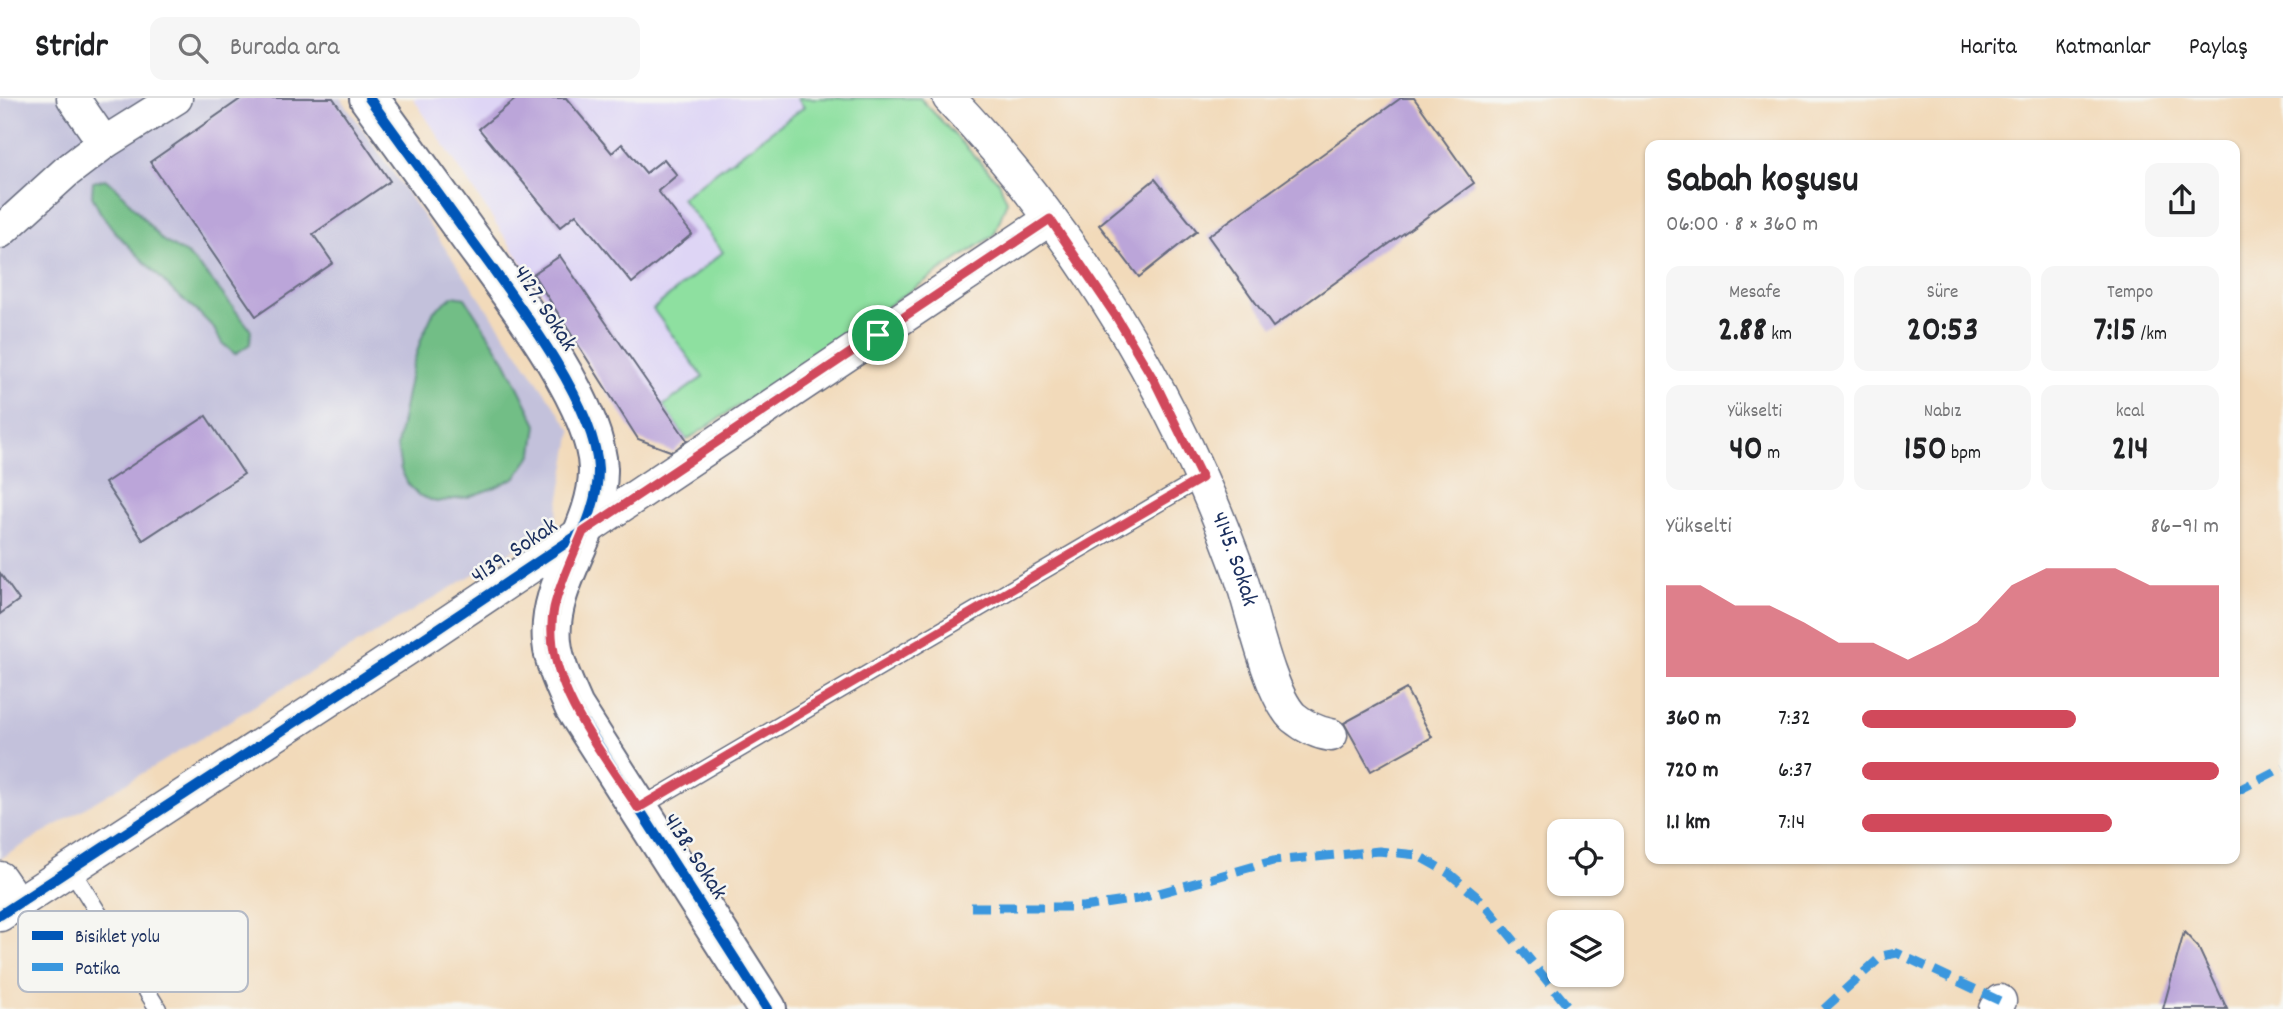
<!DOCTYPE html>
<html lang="tr">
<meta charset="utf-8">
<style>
:root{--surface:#fff;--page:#f6f6f6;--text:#202124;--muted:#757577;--line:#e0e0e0;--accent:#d1495b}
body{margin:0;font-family:Dekko,sans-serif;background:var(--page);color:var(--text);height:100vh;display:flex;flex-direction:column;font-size:26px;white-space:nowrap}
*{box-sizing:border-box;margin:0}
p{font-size:23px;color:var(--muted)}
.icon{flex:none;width:38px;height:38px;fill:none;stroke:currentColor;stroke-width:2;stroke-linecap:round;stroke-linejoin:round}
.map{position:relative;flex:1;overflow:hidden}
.side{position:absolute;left:1645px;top:42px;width:595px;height:724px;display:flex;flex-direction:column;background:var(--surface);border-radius:14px;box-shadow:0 2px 5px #0004}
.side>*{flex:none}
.controls{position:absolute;left:1547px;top:721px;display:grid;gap:14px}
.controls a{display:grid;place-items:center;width:77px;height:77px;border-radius:14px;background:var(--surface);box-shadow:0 2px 5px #0004;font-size:35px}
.pin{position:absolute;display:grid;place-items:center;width:60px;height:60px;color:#fff;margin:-30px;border:4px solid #fff;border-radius:50%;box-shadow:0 2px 7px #0007}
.round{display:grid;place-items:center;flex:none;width:74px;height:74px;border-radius:14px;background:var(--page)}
.head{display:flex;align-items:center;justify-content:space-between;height:119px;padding:0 21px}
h1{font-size:38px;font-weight:700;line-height:52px}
.figures{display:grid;grid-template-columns:repeat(3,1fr);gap:10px;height:119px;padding:7px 21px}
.figures div{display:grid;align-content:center;border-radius:14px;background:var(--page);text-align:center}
.figures b{font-size:35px;font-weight:700}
.figures small{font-size:19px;font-weight:400}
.figures p{font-size:19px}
.chart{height:196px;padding:14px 21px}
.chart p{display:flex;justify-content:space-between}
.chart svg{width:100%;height:126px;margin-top:7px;fill:var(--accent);opacity:.7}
ul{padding:0 21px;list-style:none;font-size:23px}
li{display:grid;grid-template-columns:112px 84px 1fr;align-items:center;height:52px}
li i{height:18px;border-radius:9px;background:var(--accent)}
header{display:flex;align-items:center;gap:42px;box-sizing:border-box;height:98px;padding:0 35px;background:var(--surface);border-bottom:2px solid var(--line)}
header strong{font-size:33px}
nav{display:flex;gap:38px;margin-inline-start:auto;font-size:24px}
.search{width:490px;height:63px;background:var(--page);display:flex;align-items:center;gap:18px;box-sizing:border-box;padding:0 24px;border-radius:14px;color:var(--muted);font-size:26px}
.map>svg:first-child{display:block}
</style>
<header>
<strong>Stridr</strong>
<div class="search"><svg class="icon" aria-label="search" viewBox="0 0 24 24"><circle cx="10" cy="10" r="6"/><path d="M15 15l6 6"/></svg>Burada ara</div>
<nav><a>Harita</a><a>Katmanlar</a><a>Paylaş</a></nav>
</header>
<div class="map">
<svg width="2283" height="911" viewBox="0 0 2283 911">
<rect width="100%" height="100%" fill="#f6f6f2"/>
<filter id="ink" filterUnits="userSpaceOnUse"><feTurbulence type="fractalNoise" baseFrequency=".0143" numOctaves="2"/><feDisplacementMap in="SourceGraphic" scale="14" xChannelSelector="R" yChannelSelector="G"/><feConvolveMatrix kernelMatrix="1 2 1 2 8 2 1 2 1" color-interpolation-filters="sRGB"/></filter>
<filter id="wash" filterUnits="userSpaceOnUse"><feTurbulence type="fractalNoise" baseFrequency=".00686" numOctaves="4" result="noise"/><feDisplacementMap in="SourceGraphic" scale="28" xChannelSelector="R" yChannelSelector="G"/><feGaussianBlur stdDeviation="1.57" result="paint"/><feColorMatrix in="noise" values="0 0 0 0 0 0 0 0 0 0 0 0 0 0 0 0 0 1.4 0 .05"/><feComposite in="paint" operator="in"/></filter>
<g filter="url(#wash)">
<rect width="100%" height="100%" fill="#f2daba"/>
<path fill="#ded5f5" d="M413,0H920L999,84L1007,103L994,137L687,342L673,354L638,341Z"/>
<path fill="#c3c1db" d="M0,0H341L572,333L555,427L0,761Z"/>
<path fill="#8ee0a0" stroke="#54887f" stroke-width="2" d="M797,0H920L999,84L1007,103L994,137L687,342L663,308L703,279L653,211L723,154L681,100L804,9Z"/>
<path fill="#72be86" stroke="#467672" stroke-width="2" d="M105,81L118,91L162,142L188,157L209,179L251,232L250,246L235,256L222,245L213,229L196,212L175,195L116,135L100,114L92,98L93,84Z
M453,198L465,200L506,264L537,327L533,355L516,379L496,389L468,399L436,404L418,397L408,386L401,372L397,348L412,269L422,239L434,213Z"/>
<g id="blocks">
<path fill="#bba5d9" d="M242,0H333L390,83L313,136L333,165L256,218L150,64Z
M517,0H566L612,55L622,46L646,75L664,61L677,77L658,93L692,136L632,185L576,116L560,129L479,31Z
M1401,0H1414L1474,85L1273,229L1208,138Z
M1155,81L1197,133L1139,179L1099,127Z
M560,158L687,342L673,354L638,341L533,176Z
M206,318L244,376L143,442L105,385Z
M0,475L19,502L0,516Z
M1406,591L1432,639L1371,673L1344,625Z
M2184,834L2198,849L2227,911H2163Z"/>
</g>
</g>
<g filter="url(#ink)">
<use href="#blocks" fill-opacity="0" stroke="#666b7e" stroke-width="2"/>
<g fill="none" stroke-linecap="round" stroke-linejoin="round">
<defs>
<path id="lane" d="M639,710L1201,380
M71,771L158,911"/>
<g id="street">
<path d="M73,0L104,45"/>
<path id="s1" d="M949,0C1076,133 1175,297 1238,471C1251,506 1268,594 1293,619C1304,628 1317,635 1331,637"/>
<path d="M0,134L66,74L104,45L176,0"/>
<path d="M0,780L18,806"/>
<path d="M0,817L424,540L1050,121"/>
<path d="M1995,911L2000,903"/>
</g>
<path id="secondary" d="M369,0C402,46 435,92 468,137C508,192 596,304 598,371C599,431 546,484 552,544C554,566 565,588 574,609L767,911"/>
</defs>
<use href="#lane" stroke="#666b7e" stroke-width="19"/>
<use href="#street" stroke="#666b7e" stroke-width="35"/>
<use href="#secondary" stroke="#666b7e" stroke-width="42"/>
<use href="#lane" stroke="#fff" stroke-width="16"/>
<use href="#street" stroke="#fff" stroke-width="32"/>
<use href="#secondary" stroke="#fff" stroke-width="38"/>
<path stroke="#3a97de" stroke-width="9" stroke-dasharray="18 9" stroke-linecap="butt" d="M2235,694L2283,669
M971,809H1083L1138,801L1273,763L1379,753L1417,757L1450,776L1482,803L1570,911
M1824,911L1882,858L1897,855L2000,903"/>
<defs>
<path id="cycleway" d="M369,0C402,46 435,92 468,137C508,192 596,304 598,371C599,431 546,484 552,544C554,566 565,588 574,609L767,911
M0,817L424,540L1050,121"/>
</defs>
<use href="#cycleway" stroke="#f6f6f2" stroke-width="15"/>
<use href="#cycleway" stroke="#0057b8" stroke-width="10"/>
</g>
</g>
<g fill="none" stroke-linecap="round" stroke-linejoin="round" filter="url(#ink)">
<defs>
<path id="route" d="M1050,121L1117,220L1154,282L1202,380L638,710C603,655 539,579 554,510C560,484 573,458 583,434Z"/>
</defs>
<use href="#route" stroke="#fff" stroke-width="14"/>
<use href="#route" stroke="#d1495b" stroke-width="9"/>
</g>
<g text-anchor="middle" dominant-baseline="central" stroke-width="5" stroke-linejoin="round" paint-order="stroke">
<g font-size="24" fill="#1b2f5e" stroke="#f6f6f2">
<text transform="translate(544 211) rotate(57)">4127. Sokak</text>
<text transform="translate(515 454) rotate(-34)">4139. Sokak</text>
<text stroke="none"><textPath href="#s1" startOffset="546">4145. Sokak</textPath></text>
<text transform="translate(694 759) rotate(57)">4138. Sokak</text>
</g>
</g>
<rect x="18" y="813" width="230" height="81" rx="10" fill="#f6f6f2" stroke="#b4bac6" stroke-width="2"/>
<rect x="32" y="833" width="31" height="9" fill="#0057b8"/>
<rect x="32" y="865" width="31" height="8" fill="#3a97de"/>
<g font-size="19" fill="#1b2f5e">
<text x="75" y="844">Bisiklet yolu</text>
<text x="75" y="876">Patika</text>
</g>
</svg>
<div class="controls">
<a><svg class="icon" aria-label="locate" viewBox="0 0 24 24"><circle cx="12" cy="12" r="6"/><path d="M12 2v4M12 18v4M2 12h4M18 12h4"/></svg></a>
<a><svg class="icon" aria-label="layers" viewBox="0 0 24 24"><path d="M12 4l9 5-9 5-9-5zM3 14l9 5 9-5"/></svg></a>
</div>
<div class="pin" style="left:878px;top:237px;background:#1e9e55"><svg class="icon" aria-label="arrive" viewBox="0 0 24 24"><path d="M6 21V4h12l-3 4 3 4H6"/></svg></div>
<section class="side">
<div class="head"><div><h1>Sabah koşusu</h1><p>06:00 · 8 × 360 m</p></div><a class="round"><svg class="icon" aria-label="share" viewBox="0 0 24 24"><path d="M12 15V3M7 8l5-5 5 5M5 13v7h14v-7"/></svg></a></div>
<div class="figures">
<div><p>Mesafe</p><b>2.88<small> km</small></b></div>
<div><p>Süre</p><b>20:53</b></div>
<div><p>Tempo</p><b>7:15<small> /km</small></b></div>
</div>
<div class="figures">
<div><p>Yükselti</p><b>40<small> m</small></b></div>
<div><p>Nabız</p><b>150<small> bpm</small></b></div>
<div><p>kcal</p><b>214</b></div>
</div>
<div class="chart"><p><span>Yükselti</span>86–91 m</p>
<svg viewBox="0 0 160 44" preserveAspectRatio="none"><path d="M0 44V12L10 12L20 19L30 19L40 25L50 32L60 32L70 38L80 32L90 25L100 12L110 6L120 6L130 6L140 12L150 12L160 12V44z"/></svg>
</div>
<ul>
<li><b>360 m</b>7:32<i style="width:60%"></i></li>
<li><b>720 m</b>6:37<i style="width:100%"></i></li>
<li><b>1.1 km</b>7:14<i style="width:70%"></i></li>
</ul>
</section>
</div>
